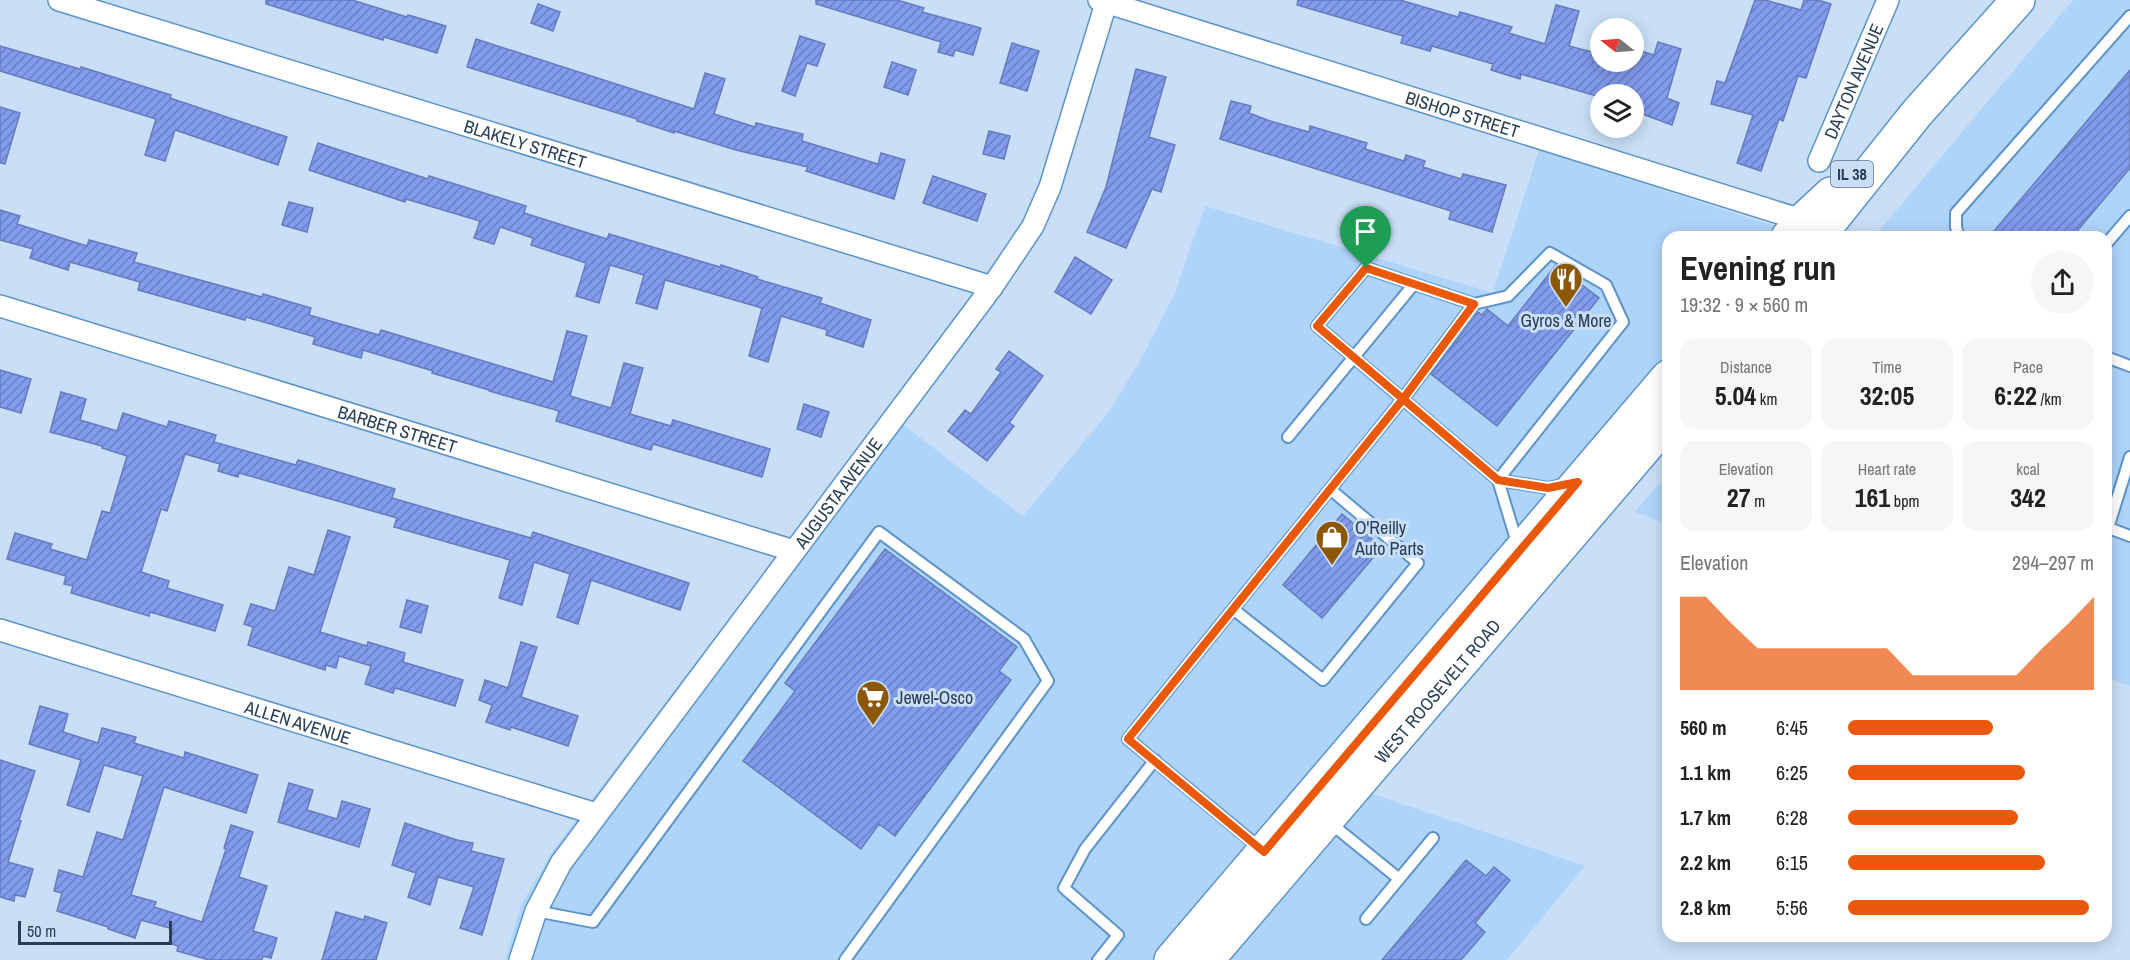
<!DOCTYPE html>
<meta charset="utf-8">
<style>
:root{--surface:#fff;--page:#f6f6f6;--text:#222;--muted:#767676;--accent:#ea580c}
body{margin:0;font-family:"Archivo Narrow",sans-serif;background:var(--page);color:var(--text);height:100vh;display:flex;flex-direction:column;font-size:22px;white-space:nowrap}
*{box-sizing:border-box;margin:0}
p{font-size:20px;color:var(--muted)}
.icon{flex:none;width:33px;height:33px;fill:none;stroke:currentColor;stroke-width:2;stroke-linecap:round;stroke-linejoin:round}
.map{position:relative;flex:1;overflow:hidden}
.side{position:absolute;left:1662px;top:231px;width:450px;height:711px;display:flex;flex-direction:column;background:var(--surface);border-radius:18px;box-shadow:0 3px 15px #0003}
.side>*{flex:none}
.needle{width:39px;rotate:287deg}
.controls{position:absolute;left:1590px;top:18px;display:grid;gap:12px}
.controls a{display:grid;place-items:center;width:54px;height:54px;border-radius:50%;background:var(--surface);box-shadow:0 3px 15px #0003;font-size:30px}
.scale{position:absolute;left:18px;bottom:15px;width:154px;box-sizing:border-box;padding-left:6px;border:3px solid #273e55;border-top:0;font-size:16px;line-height:21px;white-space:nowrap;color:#273e55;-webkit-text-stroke:4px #c9dff7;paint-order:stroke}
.pin{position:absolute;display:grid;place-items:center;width:51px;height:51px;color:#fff;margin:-62px -26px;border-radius:50% 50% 50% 0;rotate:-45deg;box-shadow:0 0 6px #0007}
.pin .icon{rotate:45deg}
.round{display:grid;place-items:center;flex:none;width:63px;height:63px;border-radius:32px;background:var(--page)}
.summary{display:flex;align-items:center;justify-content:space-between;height:102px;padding:0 18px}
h1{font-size:33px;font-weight:700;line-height:45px}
.metrics{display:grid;grid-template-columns:repeat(3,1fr);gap:9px;height:102px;padding:6px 18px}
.metrics div{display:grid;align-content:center;border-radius:15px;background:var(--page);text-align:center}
.metrics b{font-size:26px;font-weight:700}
.metrics small{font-size:16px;font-weight:400}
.metrics p{font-size:16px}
.chart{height:168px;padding:12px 18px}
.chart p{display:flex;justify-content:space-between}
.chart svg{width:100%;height:108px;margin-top:6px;fill:var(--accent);opacity:.7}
ul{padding:0 18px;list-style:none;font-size:20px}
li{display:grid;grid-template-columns:96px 72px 1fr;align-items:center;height:45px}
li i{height:15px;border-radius:8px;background:var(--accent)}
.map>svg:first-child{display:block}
</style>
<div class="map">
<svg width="2130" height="960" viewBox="0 0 2130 960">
<defs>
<pattern id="building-hatch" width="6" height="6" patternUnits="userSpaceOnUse" patternTransform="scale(1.5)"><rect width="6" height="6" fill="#819bed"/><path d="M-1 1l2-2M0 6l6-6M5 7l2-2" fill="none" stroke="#6a80c3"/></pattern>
</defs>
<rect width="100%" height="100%" fill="#c9dff7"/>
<path fill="#afd4fa" d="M2073,0H2130V686L2106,677V237H1874Z
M1539,150L1780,228L1773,237H1668V359L1328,755L1155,960H505L521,905L554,849L886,412L1023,516L1107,414L1139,363L1175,293L1205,206L1493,293Z
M1668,474V524L1635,512Z
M1364,791L1585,866L1507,960H1220Z"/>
<path fill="url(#building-hatch)" stroke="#677cbb" stroke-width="1.5" d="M266,0H352L407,17L408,15L446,26L437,53L384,37L383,40L266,4Z
M816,0H897L924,8L922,12L981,28L973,55L955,50L953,56L938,52L941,42L816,4Z
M1298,0H1400L1458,17L1460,12L1512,27L1509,33L1545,44L1556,5L1579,11L1569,46L1596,53L1593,62H1634V49L1654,55L1658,42L1681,49L1667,98L1679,103L1672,125L1634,111V94H1600V97L1521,74L1520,79L1491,70L1493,64L1432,46L1430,51L1401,43L1403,36L1297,5Z
M1755,0H1765L1801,10L1804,0H1818L1831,4L1806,78L1798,76L1783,121L1779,119L1761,171L1737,163L1753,115L1711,104L1717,81L1725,83Z
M538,4L560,12L553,31L531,23Z
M800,36L825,44L817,66L807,63L795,96L782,91Z
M476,39L694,109L705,73L725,79L714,114L755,127L756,123L803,134L802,141L878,164L881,153L905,160L894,199L806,171L808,167L736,150L674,131V133L637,121V119L467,67Z
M1012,43L1039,51L1027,91L1000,83Z
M0,46L80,69L81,67L171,95L170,98L287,137L278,165L175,130L165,161L145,155L156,119L0,71Z
M892,62L916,70L908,95L884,87Z
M1136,69L1166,77L1149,137L1175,145L1161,192L1152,189L1126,248L1087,232L1106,187Z
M2130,70V168L2072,237H1989Z
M1231,101L1251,106L1249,113L1270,121L1309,132L1310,126L1367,143L1365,149L1404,161L1406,155L1425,161L1423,167L1461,179L1463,174L1506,185L1492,232L1449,219L1451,211L1220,139Z
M0,107L20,113L5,164L0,163Z
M989,131L1010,136L1004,159L983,154Z
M318,143L428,179L429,176L526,206L524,213L607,239L609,234L720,267L721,265L758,277L757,279L822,298L820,303L871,320L863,347L826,335L827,330L781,316L768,362L749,356L762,308L665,280L657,309L636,303L644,275L610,265L599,303L576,296L586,263L531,245L533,238L500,227L494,244L474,238L480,221L406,199L405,202L309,170Z
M933,176L986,194L977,221L923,203Z
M289,202L313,208L307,232L282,225Z
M0,210L20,216L17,224L87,246L89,240L137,253L134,262L262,297L263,294L311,308L309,315L379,335L381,330L553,382L567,331L587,336L570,396L611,408L624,363L643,368L630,414L671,426L673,420L770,449L762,477L653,444L651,450L556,421L559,411L489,391V390L432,373L433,371L363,350L361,358L313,344L315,337L246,317L245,320L138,290L140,282L70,262L68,270L30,258L33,249L0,240Z
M1075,257L1112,280L1091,314L1055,292Z
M1556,265L1599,298L1497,426L1431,374L1478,312L1482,315L1487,309L1508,326Z
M1009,351L1043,376L1009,423L1014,426L987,461L948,431L965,410L971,414L1001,372L996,369Z
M0,370L31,379L21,413L0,407Z
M61,392L86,399L80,420L117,431L123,413L167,427L169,421L216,435L214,442L296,465L298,460L395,489L392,498L531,538L533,532L689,583L680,610L591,580L578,624L557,617L570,574L534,562L522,605L499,598L510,560L394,527L397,518L239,473L238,477L218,471L220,464L185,454L167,511L161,509L141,572L169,581L167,588L223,605L215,631L150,612L149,616L71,593L73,586L64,584L66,576L7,559L15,533L52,544L50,549L87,560L102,511L110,513L127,456L102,448V446L50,432Z
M804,404L829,412L821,437L797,429Z
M1342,514L1382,547L1322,618L1283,585Z
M328,530L350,537L320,632L367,646L368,642L405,653L403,662L463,680L455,706L395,688L393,693L365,684L371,666L339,656L336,668L326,665L325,670L248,645L253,627L244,624L251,604L275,611L289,567L314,575Z
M885,549L1017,647L999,671L1011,680L895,836L879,824L861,849L743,761L795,691L785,683Z
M407,600L428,606L421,633L400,627Z
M521,642L537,647L521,697L578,716L568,746L511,727L510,730L486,722L492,705L479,700L485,680L508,688Z
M40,706L68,714L63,732L98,743L102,728L136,737L134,743L184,758L185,752L258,775L246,813L164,787L131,895L156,902L154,907L202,922L226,849L224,848L231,825L253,832L239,877L267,886L253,931L277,938L271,958L263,956L262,960H209L177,951L178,946L169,943L173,929L141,920L135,938L108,929V927L57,911L62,893L54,891L59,870L83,877L97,832L123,840L143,776L104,765L89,812L67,805L81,760L29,744Z
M0,760L35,771L19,820L21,821L8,862L33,869L25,897L15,895L14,901L0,897Z
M289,783L313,790L307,810L337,819L342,801L370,809L359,847L278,822Z
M405,823L457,840L473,843L471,851L504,859L482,935L460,928L474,887L438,877L430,905L408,897L416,873L392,865Z
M1466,860L1486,876L1494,867L1510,880L1475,923L1485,932L1461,960H1382Z
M336,912L364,920L365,916L387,923L376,960H322Z"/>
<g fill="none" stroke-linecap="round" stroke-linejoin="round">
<defs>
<path id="service" d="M1959,237L1956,227V213L2130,16
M2106,244L2130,216
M1550,253L1606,285L1623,322L1498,480L1317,326L1366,268L1474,304L1508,296Z
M2106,357L2130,366
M1288,437L1414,284
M2106,527L2130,536
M2108,528L2130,457
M1518,546L1498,480L1548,488L1566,484
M1233,609L1323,680L1418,563L1330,489
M1329,822L1398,878
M1261,849L1128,739L1403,399L1474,304
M536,911L593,922L879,532L1024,639L1048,681L845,960
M1366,919L1433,838
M1098,960L1118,935L1064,888L1085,849L1155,760"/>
<g id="minor">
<path id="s1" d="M59,0L992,287"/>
<path id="s2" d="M1099,0L1811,223"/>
<path id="s3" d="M1819,161L1888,0"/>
<path id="s4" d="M0,306L794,551"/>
<path id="s5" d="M0,630L596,814"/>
<path id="s6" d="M520,960L536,911L561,863L992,287L1033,226L1050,187L1107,0"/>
</g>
<g id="primary">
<path d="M1788,237L1802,221L1831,194"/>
<path d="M1818,237L1917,113L2018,0"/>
<path d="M1171,960L1668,377"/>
<path id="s7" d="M1207,960L1668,421"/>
</g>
</defs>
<use href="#service" stroke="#5d93c9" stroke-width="14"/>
<use href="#minor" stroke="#5d93c9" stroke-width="24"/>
<use href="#primary" stroke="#5d93c9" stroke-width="36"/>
<use href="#service" stroke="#fff" stroke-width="10"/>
<use href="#minor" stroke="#fff" stroke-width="21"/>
<use href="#primary" stroke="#fff" stroke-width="33"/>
</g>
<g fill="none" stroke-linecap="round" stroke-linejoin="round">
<defs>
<path id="route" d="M1366,268L1317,326L1403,399L1128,739L1264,852L1578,482L1548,488L1498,480L1403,399L1474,304L1366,268"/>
</defs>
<use href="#route" stroke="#fff" stroke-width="12"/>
<use href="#route" stroke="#ea580c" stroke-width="8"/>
</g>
<defs>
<symbol id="restaurant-pin" viewBox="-11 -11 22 30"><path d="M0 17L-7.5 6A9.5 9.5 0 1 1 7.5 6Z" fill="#8c5806" stroke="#c9dff7"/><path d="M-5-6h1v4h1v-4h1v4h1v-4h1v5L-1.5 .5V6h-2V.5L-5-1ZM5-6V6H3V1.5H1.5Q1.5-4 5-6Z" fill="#fff"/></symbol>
<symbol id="shop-pin" viewBox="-11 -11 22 30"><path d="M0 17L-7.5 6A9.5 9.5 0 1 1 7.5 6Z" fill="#8c5806" stroke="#c9dff7"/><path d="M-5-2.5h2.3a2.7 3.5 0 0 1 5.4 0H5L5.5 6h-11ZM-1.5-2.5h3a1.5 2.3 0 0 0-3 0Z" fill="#fff"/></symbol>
<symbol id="supermarket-pin" viewBox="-11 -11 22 30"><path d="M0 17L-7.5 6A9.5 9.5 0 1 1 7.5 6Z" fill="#8c5806" stroke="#c9dff7"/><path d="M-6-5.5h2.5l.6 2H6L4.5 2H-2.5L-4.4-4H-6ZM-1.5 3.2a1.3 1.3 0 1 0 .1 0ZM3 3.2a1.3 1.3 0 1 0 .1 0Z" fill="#fff"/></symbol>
</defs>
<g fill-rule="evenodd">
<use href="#restaurant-pin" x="1547" y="260" width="38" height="52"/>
<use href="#shop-pin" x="1313" y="518" width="38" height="52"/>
<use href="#supermarket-pin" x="854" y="678" width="38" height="52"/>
</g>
<g text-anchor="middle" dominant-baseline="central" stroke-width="6" stroke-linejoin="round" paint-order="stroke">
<rect fill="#c9dff7" stroke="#586e86" stroke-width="1.5" x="1831" y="161" width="42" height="26" rx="4.5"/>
<g font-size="16" font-weight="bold" fill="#273e55">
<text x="1852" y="174">IL 38</text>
</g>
<g font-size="18" fill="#273e55" stroke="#c9dff7">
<text stroke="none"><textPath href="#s3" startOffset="87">DAYTON AVENUE</textPath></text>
<text stroke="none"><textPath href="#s2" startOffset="381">BISHOP STREET</textPath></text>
<text stroke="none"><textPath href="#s1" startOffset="488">BLAKELY STREET</textPath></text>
<text stroke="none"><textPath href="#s4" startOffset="416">BARBER STREET</textPath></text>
<text stroke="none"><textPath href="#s6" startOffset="568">AUGUSTA AVENUE</textPath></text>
<text stroke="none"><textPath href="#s7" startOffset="354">WEST ROOSEVELT ROAD</textPath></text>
<text stroke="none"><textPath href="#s5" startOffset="312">ALLEN AVENUE</textPath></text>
</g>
<g font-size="18" fill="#273e55" stroke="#c9dff7" text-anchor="start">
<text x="1566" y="320" text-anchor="middle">Gyros &amp; More</text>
<text x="1355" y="527">O'Reilly<tspan x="1355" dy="21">Auto Parts</tspan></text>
<text x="896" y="697">Jewel-Osco</text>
</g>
</g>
</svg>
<div class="controls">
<a><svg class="needle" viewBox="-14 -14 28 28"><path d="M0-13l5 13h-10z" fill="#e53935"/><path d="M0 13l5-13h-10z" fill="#767676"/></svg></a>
<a><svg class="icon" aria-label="layers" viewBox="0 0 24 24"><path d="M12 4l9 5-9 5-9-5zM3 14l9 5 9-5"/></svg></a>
</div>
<div class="scale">50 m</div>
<div class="pin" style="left:1366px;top:268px;background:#1e9e55"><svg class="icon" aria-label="arrive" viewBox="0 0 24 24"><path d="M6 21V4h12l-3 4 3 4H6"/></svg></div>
<section class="side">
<div class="summary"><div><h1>Evening run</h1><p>19:32 · 9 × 560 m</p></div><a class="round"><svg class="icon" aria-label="share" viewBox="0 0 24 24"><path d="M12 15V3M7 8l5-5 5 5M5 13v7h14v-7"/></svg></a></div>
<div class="metrics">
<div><p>Distance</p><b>5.04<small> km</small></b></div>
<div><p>Time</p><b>32:05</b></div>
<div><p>Pace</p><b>6:22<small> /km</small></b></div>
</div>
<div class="metrics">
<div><p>Elevation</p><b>27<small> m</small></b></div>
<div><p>Heart rate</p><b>161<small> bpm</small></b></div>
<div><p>kcal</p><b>342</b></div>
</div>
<div class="chart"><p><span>Elevation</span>294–297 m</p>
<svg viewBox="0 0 160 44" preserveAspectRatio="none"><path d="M0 44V6L10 6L20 17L30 27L40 27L50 27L60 27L70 27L80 27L90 38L100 38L110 38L120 38L130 38L140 27L150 17L160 6V44z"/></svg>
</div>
<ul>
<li><b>560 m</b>6:45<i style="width:59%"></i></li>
<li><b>1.1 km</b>6:25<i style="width:72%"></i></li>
<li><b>1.7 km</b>6:28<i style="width:69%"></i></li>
<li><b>2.2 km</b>6:15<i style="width:80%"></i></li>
<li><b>2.8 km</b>5:56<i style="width:98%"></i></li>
</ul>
</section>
</div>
